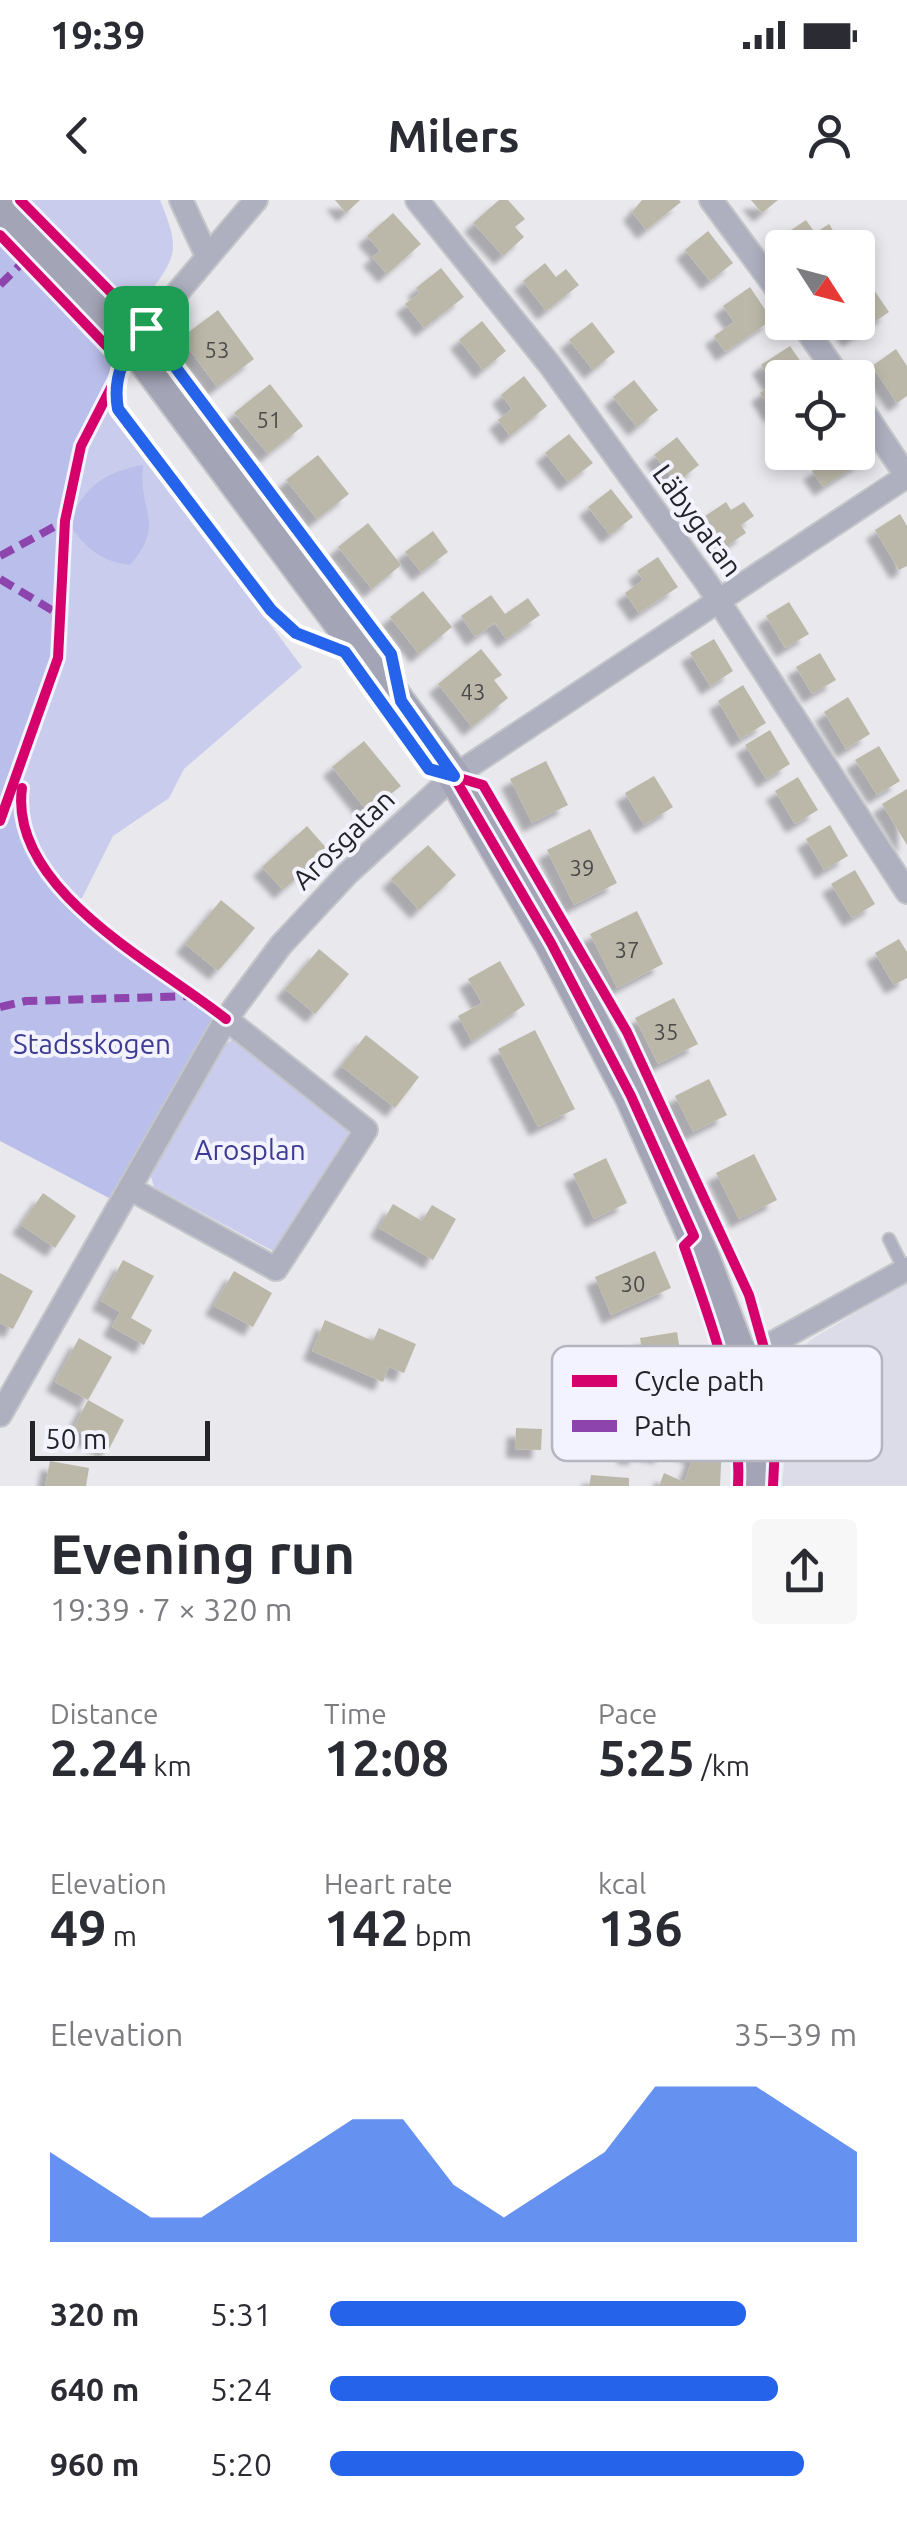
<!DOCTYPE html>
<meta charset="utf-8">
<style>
:root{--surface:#fff;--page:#f7f7f7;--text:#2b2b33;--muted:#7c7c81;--accent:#2563eb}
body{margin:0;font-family:Ubuntu,sans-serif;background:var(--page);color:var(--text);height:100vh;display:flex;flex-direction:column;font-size:38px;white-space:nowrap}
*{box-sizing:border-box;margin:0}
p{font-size:32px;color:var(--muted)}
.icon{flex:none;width:55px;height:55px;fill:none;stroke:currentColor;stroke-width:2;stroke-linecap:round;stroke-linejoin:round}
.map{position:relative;height:1286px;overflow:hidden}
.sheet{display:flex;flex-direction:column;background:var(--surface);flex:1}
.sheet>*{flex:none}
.needle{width:65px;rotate:126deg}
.controls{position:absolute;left:765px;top:30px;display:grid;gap:20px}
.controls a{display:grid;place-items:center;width:110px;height:110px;border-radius:10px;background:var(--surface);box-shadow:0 5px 15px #0003;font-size:50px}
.scale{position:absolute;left:30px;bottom:25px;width:180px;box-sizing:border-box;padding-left:10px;border:5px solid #232428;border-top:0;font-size:28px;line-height:35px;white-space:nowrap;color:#232428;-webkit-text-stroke:8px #f2f3fe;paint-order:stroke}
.pin{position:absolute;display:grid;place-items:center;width:85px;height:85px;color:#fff;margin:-42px;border-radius:20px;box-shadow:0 5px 15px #0006}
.round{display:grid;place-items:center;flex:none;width:105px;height:105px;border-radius:10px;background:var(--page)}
.head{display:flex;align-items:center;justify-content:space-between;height:170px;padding:0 50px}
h1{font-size:55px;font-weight:700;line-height:75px}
.stats{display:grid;grid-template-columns:repeat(3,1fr);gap:15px;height:170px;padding:10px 50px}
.stats div{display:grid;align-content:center}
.stats b{font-size:50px;font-weight:700}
.stats small{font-size:28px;font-weight:400}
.stats p{font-size:28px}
.chart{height:280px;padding:20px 50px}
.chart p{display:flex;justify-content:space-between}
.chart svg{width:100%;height:180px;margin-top:10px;fill:var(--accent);opacity:.7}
ul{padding:0 50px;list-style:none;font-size:32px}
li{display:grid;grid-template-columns:160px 120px 1fr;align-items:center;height:75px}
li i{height:25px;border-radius:12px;background:var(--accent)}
.status{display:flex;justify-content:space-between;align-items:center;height:70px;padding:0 50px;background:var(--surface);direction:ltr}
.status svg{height:28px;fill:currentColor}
header{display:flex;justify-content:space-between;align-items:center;height:130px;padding:0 50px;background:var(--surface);font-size:45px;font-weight:700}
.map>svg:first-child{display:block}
</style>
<div class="status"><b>19:39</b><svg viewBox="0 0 49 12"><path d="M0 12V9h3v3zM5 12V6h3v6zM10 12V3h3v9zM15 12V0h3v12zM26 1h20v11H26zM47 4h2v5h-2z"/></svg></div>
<header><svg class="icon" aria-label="back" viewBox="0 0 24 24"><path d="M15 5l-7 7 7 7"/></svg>Milers<svg class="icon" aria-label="person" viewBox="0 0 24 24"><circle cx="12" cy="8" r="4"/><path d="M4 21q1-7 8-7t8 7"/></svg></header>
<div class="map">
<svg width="907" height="1286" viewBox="0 0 907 1286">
<defs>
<filter id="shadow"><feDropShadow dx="-9" dy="9" stdDeviation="2.5" flood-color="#0004"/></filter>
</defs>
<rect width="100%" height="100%" fill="#e8e8ed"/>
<path fill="#dbdce8" d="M907,1082V1286H782L786,1246L780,1176L788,1161L812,1139Z"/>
<path fill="#c9cced" d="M23,0H160C178,45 180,54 149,93L124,97Z
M0,189L85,192L102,198L302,467L184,569L169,598L113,636L82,698L70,702L38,655L18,614L27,554L58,458Z
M237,836L354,930L277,1053L154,987L150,973L226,844Z"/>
<path fill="#babeea" d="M0,45L115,167C102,198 84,216 73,252C53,316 58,390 53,456C49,508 13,559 19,613C20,621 27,632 31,641C68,720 148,767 216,818L109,998L0,941Z
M143,265C137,311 167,323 130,365C99,361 87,348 68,324C86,286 102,273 143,265Z"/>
<path fill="#bcb8a9" filter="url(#shadow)" d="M335,0H360L346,13Z
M499,0H508L525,19L515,27L524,37L503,56L473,23Z
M642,0H679L681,2L646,30L632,12Z
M751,0H778L762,13Z
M393,13L421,44L387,74L372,57L380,51L367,36Z
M806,20L815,33L829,24L844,48H788L781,37Z
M708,31L733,63L710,81L685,50Z
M545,63L556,77L566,69L579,85L546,111L523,81Z
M441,68L464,97L424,128L405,104L420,93L416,88Z
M750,87L772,120L725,152L714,136L734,122L723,106Z
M858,90L863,98L874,90L889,112L851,138L840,122H858Z
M218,110L254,159L217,187L181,138Z
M482,121L506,151L483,170L459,140Z
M592,122L615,152L593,170L569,140Z
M790,146L812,178H782V208L774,214L760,193L774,184L761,165Z
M896,149L907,166V196L897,203L872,166Z
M524,176L547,206L510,236L498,220L512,209L501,195Z
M634,180L658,210L637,227L613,197Z
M270,184L303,226L268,254L234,213Z
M569,234L593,263L568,282L545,253Z
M677,237L699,265L676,283L654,255Z
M858,248L865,259L823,287L812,271L828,261L822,252H858Z
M318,255L349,294L317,319L286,280Z
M611,289L633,317L610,335L588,307Z
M726,302L731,310L744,302L754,316L741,325L746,333L722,349L702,318Z
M900,314L907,326V366L899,370L875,330Z
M368,323L401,365L372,389L338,347Z
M433,331L448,352L421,372L405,352Z
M658,357L678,387L639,413L625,393L643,380L637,371Z
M423,391L452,427L419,454L390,417Z
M491,395L505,414L528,398L540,415L506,439L495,423L475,437L461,416Z
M789,402L809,434L785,448L766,416Z
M714,439L733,471L710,486L690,453Z
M481,449L502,475L494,480L508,498L472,527L438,484Z
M820,453L836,480L812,494L796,467Z
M743,485L766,523L740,539L718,501Z
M848,497L870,534L846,549L824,512Z
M770,530L790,564L766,579L745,545Z
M364,541L401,586L368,612L332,567Z
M879,546L900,581L877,595L855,560Z
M546,561L568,605L532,623L510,579Z
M654,576L673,607L644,625L625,593Z
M798,577L818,610L795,624L775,591Z
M907,589V645L882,604Z
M830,625L848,656L824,670L806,639Z
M307,626L328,650L283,690L262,667Z
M590,629L617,683L574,705L547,650Z
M428,645L456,675L419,710L391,679Z
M855,670L875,704L852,718L831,684Z
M221,700L255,728L218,771L185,744Z
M637,711L663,764L617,788L590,734Z
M899,739L907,752V778L894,785L875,753Z
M319,749L349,774L315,814L285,789Z
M500,761L525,805L472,841L458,816L482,803L468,779Z
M674,798L698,844L658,864L635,818Z
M535,830L575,909L538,927L498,849Z
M366,835L419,877L395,908L341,866Z
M709,879L727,915L693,932L675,896Z
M754,954L777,1000L739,1019L716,973Z
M606,958L627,1003L594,1019L573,974Z
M43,993L76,1016L55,1048L21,1025Z
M393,1004L422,1021L432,1005L456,1019L433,1060L379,1028Z
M655,1051L671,1088L611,1115L595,1077Z
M123,1060L154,1076L131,1118L152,1130L144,1145L112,1127L120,1112L101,1101Z
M234,1071L272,1093L253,1127L214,1106Z
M0,1073L33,1091L13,1129L0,1123Z
M325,1120L373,1141L379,1128L416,1144L404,1173L389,1167L383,1182L312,1151Z
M677,1132L685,1181L648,1186L640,1138Z
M79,1138L112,1157L88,1200L55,1182Z
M88,1200L124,1220L109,1249L73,1229Z
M723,1223L720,1286H659L664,1273L684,1282L694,1255L667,1244L663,1255L639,1250L638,1256L626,1255L624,1234L637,1233V1229Z
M516,1228L542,1229L541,1250L515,1249Z
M50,1261L89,1268L86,1286H45Z
M591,1275L629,1278V1286H589Z"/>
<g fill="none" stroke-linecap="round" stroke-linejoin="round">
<defs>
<path id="lane" d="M889,1039L905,1071"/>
<path id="street" d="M181,0L206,54
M417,0L550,165L707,383L907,692
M711,0L782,96
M801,122L840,178
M133,145L256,0
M858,203L907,277
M129,988L276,1069L366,930L226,819
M742,1160L907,1069
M0,1215L226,819L281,745L347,674L454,576L907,276"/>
<path id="secondary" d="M0,10L133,145L454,576L551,743L631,896L703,1057L742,1160L755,1252L754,1286"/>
</defs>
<use href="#lane" stroke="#c5c6c9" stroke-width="15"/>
<use href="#street" stroke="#c5c6c9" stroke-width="26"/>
<use href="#secondary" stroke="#c5c6c9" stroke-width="36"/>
<use href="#lane" stroke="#aeb0c0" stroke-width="11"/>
<use href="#street" stroke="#aeb0c0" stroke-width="22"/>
<use href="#secondary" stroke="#a3a5b7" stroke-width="32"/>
<path stroke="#8e44ad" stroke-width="8" stroke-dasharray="15 8" stroke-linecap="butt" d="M0,85L25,60
M0,356L65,321
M0,379L60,415
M0,807L26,801L192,796"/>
<defs>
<path id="cycleway" d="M20,0L146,128L391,455L401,501L418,525
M0,35L122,162L114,188L118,209L271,409L295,433L345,452L429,569L483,585L490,597L627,832L749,1095L764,1148L776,1225L773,1286
M450,570L551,743L631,896L694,1036L684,1046C712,1126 742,1200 738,1286
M22,588C8,690 159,765 226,819
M0,621L58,458L65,321L81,246L133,145"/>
</defs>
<use href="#cycleway" stroke="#f2f3fe" stroke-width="16"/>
<use href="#cycleway" stroke="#d6006c" stroke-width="10"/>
</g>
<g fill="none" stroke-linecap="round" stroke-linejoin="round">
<defs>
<path id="route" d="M146,128L391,454L401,501L454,576L429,569L345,452L296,433L271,410L118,209C112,176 125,153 146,128Z"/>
</defs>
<use href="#route" stroke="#fff" stroke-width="20"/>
<use href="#route" stroke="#2563eb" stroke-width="12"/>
</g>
<g text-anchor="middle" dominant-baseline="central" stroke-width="8" stroke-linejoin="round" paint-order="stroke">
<g font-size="22" fill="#494948">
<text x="217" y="149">53</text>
<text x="269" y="219">51</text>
<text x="473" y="491">43</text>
<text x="582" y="667">39</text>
<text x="627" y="749">37</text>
<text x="666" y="831">35</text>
<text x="633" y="1083">30</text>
</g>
<g font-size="28" fill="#232428" stroke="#f2f3fe">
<text transform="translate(698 320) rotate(54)">Läbygatan</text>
<text transform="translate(343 639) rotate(-44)">Arosgatan</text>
</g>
<g font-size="28" fill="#3e3b94" stroke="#f2f3fe">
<text x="92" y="843">Stadsskogen</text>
<text x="250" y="949">Arosplan</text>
</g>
</g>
<rect x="552" y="1146" width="330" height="115" rx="15" fill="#f2f3fe" stroke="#b4b5be" stroke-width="2.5"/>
<rect x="572" y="1175" width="45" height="12" fill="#d6006c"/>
<rect x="572" y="1220" width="45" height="12" fill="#8e44ad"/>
<g font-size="28" fill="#232428">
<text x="634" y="1191">Cycle path</text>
<text x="634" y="1236">Path</text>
</g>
</svg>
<div class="controls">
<a><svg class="needle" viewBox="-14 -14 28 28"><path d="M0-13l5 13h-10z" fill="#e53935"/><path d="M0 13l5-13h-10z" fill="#7c7c81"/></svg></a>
<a><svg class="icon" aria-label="locate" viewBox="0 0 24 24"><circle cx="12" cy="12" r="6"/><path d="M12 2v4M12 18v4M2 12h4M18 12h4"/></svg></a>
</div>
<div class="scale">50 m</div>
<div class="pin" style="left:146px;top:128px;background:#1e9e55"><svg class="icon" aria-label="arrive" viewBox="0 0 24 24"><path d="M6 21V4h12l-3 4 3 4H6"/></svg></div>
</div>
<section class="sheet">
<div class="head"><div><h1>Evening run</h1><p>19:39 · 7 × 320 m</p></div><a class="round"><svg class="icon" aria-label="share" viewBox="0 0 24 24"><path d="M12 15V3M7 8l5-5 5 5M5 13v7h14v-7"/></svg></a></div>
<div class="stats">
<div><p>Distance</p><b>2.24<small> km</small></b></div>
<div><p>Time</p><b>12:08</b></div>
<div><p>Pace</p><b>5:25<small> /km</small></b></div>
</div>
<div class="stats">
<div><p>Elevation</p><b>49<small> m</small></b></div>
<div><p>Heart rate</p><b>142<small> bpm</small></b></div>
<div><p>kcal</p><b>136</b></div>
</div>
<div class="chart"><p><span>Elevation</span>35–39 m</p>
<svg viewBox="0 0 160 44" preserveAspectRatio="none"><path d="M0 44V22L10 30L20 38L30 38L40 30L50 22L60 14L70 14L80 30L90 38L100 30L110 22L120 6L130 6L140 6L150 14L160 22V44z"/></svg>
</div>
<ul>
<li><b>320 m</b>5:31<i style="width:79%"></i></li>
<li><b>640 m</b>5:24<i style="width:85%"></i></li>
<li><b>960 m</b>5:20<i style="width:90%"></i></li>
</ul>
</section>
